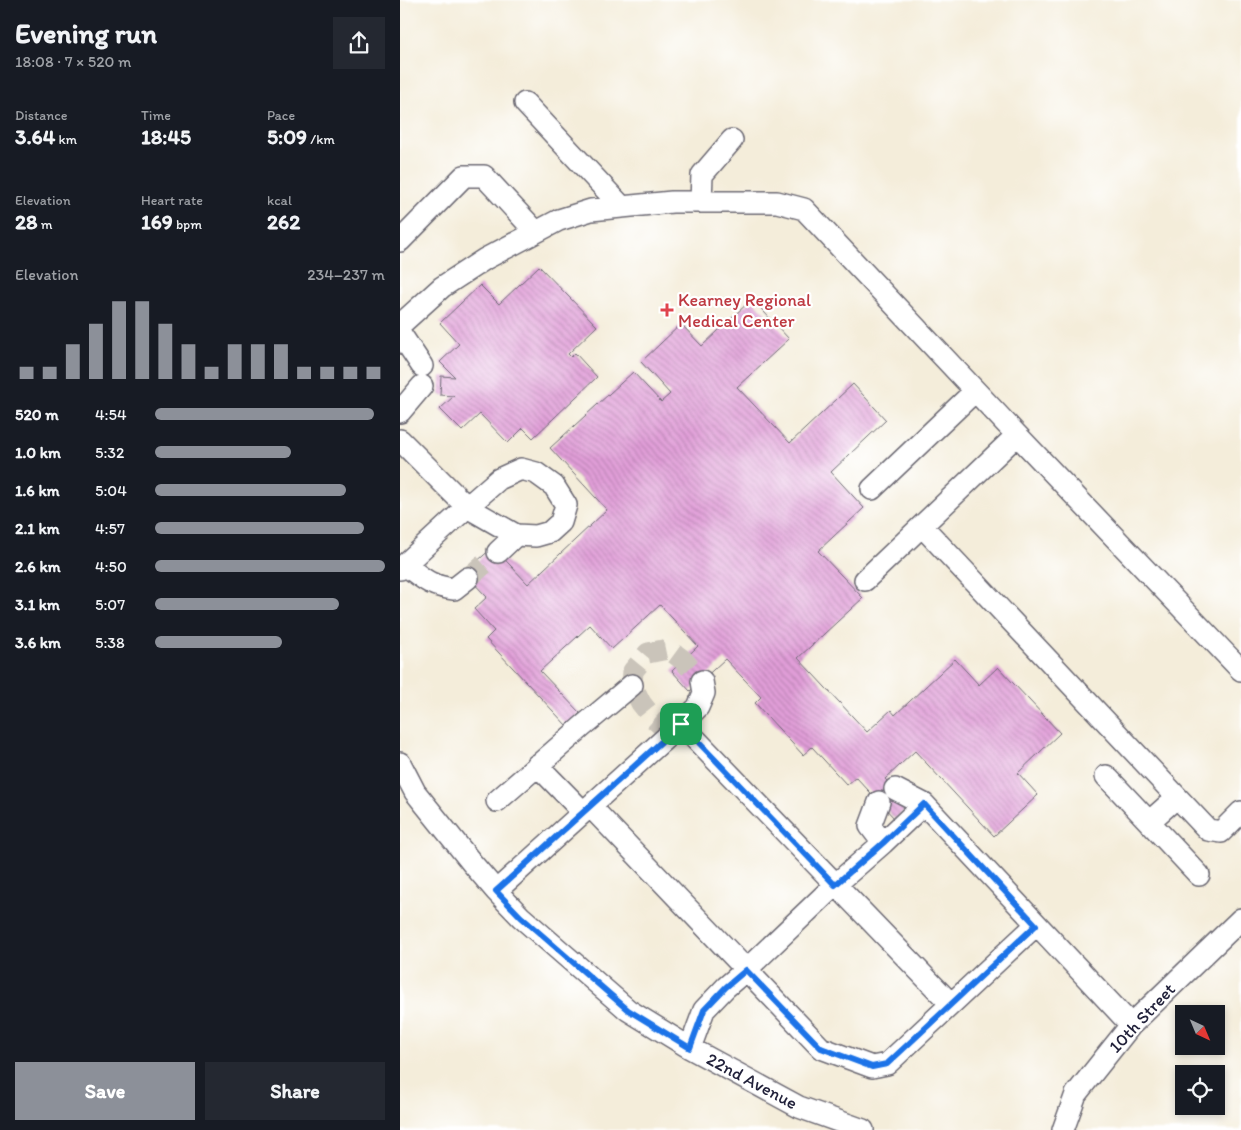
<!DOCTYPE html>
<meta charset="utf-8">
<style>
:root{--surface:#171b24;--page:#242831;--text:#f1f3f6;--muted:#9ea1a6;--accent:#8c9099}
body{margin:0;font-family:Itim,sans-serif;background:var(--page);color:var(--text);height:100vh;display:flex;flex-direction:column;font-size:19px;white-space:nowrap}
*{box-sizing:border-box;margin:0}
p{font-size:16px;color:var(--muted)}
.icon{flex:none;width:28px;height:28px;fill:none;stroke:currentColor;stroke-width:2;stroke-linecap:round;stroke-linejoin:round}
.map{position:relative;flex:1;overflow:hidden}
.panel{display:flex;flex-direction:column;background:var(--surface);width:400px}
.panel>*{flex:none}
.needle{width:32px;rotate:136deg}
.buttons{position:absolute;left:775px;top:1005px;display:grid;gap:10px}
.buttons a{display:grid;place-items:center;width:50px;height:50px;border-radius:0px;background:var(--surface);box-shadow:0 2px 8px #0003;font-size:25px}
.pin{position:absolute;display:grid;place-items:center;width:42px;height:42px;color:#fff;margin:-21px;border-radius:10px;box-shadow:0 2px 8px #0006}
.round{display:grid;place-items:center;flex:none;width:52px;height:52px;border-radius:0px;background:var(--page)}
.head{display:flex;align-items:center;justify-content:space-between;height:85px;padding:0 15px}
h1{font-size:28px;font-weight:700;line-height:38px}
.metrics{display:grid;grid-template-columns:repeat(3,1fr);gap:8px;height:85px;padding:5px 15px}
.metrics div{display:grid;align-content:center}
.metrics b{font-size:21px;font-weight:700}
.metrics small{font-size:14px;font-weight:400}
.metrics p{font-size:14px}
.chart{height:140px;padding:10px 15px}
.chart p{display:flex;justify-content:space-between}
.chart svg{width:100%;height:90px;margin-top:5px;stroke:var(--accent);stroke-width:6}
.action{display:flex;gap:10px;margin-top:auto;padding:10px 15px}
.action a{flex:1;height:58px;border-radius:0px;background:var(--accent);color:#fff;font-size:20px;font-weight:700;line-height:58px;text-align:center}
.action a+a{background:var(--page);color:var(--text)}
ul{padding:0 15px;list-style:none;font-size:16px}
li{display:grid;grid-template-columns:80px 60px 1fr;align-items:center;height:38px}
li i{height:12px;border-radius:6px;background:var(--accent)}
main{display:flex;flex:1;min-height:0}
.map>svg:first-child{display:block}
</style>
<main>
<section class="panel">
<div class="head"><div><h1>Evening run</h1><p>18:08 · 7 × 520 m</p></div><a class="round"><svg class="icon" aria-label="share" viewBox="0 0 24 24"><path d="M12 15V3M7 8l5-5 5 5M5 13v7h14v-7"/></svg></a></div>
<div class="metrics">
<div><p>Distance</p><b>3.64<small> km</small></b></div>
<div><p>Time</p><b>18:45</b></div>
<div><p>Pace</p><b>5:09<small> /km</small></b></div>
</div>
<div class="metrics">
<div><p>Elevation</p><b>28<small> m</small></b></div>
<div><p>Heart rate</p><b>169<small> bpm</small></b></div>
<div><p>kcal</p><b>262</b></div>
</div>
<div class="chart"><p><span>Elevation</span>234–237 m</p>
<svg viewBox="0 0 160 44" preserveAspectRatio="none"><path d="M5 44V38M15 44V38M25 44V27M35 44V17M45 44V6M55 44V6M65 44V17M75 44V27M85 44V38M95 44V27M105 44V27M115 44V27M125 44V38M135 44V38M145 44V38M155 44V38"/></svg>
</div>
<ul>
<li><b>520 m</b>4:54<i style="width:95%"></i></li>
<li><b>1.0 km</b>5:32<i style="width:59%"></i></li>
<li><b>1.6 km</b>5:04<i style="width:83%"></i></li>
<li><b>2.1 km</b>4:57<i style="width:91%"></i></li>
<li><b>2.6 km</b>4:50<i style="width:100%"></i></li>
<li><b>3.1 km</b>5:07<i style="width:80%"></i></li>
<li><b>3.6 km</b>5:38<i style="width:55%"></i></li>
</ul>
<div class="action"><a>Save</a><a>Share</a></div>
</section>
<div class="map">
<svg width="841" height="1130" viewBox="0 0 841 1130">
<defs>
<pattern id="building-back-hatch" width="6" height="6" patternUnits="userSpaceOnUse" patternTransform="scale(1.25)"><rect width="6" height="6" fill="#e19ed8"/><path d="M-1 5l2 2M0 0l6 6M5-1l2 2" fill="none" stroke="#b680b0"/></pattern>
</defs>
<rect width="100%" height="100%" fill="#fff"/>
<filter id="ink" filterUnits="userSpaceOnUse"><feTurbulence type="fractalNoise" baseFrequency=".02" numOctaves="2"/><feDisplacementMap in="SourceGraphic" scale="10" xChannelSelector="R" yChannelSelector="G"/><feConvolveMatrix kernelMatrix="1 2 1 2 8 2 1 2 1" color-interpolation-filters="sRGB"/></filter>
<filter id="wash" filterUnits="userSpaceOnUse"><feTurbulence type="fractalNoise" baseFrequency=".0096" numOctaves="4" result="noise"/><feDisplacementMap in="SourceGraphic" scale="20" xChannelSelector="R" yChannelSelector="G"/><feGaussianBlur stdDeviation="1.12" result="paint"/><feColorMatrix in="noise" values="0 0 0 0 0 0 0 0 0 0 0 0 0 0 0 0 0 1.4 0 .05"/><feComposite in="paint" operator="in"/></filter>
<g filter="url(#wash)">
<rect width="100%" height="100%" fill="#f4edda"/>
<g id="blocks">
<path fill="url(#building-back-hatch)" d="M139,266L197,326L168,354L171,357L175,353L197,377L133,438L123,428L108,443L80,414L62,431L40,409L54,396L40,395L41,376L55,377L40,362L59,344L40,323L80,285L99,304Z
M352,299L389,339L337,387L390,443L453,384L486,420L431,472L464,508L418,551L463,598L398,658L467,732L491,710L495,715L555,659L579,685L598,667L660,733L618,773L638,795L594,836L515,751L485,779L510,805L495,819L456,777L447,785L412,747L403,755L355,703L361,697L325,659L290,691L272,671L298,646L260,605L212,649L190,625L140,671L180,713L167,726L86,639L94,631L74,609L87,597L64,573L93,547L128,584L207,510L150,448L233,372L261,402L270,394L241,362L281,324L302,346Z"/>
</g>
</g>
<g filter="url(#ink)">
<use href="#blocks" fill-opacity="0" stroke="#6c6973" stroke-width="1"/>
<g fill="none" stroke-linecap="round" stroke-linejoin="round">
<path stroke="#cac4ba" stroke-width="21" stroke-dasharray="21 11" stroke-linecap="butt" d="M68,578L98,552
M270,733L253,718L241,703L232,685L233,671L248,653L268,649L283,660L302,681"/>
<defs>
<path id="minor" d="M125,103L222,207
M301,202L302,175L332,140
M0,241L64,176H84L136,232
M0,325L42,287L85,259L159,220L191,210L272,202H377L404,209L617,435L841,670
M0,333L22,366
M0,412L22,386
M0,440L67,507L116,535L136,536L150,532L161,522L166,505L154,486L136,473L121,469L99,479L67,507L0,569
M472,489L575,391
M522,526L808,830L821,832L841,812
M98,552L116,535
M5,565C24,579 29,586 54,589L68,578
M465,580L617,435
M281,724L551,1004
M0,763L15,792L72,863L96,891L121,917L228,1010L290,1048L399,1107L463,1130
M137,765L183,812
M706,776L799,875
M495,789L524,804
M97,801L183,726L232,685
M479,802L470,826L483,843
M190,806L421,1048L472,1067L487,1064L636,925
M749,822L777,797
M96,891L281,724L298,707L304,693L302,681
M290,1048L304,1010L326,987L346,970L435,885L483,843L524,804L731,1025
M663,1130L676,1094L731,1025L841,919"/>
</defs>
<use href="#minor" stroke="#6c6973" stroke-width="24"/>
<use href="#minor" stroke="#fff" stroke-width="21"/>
</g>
</g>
<g fill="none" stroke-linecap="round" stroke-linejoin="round" filter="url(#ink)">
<defs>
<path id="route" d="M281,724L435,885L483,843L524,804L636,925L487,1064L472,1067L421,1048L346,970L326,987L304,1010L290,1048L228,1010L121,917L96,891Z"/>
</defs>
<use href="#route" stroke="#fff" stroke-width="10"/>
<use href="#route" stroke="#1a73e8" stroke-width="6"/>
</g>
<path fill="#e0444e" stroke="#fff" stroke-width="2" d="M264.5 302.5h5v5h5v5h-5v5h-5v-5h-5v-5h5z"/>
<g text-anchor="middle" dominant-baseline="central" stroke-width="4.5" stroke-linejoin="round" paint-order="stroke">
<g font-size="18" fill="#be3a42" stroke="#fff" text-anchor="start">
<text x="278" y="300">Kearney Regional<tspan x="278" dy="21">Medical Center</tspan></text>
</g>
<g font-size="18" fill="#22223b" stroke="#fff">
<text transform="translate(742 1018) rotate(-47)">10th Street</text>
<text transform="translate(352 1081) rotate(28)">22nd Avenue</text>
</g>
</g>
</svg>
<div class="buttons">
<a><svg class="needle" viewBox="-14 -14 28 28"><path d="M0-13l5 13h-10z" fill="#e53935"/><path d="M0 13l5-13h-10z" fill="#9ea1a6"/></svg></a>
<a><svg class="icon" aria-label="locate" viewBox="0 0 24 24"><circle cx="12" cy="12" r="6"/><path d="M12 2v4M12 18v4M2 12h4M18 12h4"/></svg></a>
</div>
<div class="pin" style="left:281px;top:724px;background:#1e9e55"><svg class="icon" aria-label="arrive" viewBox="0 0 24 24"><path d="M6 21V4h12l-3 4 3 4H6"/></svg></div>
</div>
</main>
